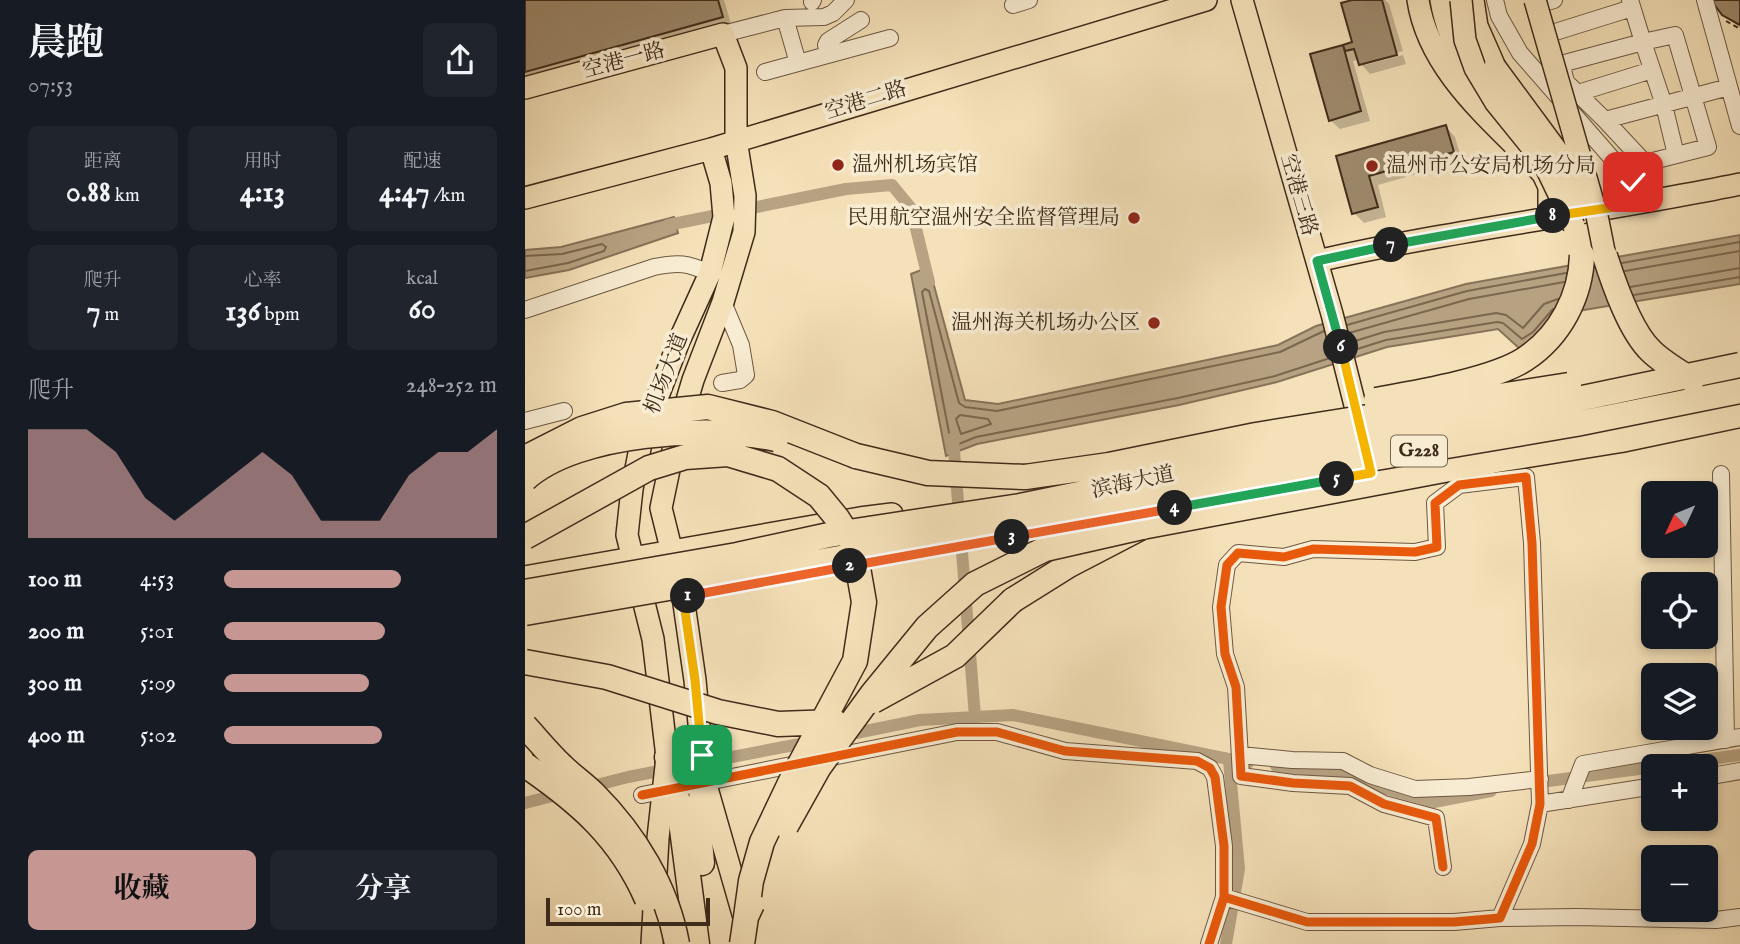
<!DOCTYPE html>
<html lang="zh">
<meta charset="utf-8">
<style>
:root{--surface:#171b24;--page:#20242c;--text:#f1f3f6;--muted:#9ea1a6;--accent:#c59692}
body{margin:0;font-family:"IM FELL English","Noto Serif SC",serif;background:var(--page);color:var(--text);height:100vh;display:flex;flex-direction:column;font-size:26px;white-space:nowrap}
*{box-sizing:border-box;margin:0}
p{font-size:23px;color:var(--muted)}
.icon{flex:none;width:38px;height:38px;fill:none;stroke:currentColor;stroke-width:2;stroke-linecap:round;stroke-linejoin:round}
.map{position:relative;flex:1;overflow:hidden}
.side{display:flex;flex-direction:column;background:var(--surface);width:525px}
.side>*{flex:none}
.needle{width:46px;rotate:226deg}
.tools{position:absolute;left:1116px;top:481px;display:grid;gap:14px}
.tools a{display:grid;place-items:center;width:77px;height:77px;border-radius:10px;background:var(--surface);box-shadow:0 4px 10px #0003;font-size:35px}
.scale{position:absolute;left:21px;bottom:18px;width:164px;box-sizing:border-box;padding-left:7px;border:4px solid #3f2b1a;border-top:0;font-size:19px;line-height:24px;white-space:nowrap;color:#3f2b1a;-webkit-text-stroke:5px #f8ecd2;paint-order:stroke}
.pin{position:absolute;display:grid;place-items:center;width:60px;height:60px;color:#fff;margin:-30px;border-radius:14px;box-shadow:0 4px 10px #0006}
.km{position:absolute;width:35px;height:35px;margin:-18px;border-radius:50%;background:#222;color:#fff;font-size:19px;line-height:35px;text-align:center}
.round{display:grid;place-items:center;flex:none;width:74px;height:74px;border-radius:10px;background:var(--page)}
.headline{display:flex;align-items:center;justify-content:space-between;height:119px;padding:0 28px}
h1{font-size:38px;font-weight:700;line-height:52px}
.stats{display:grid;grid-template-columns:repeat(3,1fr);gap:10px;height:119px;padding:7px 28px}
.stats div{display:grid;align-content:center;border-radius:10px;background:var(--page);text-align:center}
.stats b{font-size:30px;font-weight:700}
.stats small{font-size:19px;font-weight:400}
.stats p{font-size:19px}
.chart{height:196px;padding:14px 28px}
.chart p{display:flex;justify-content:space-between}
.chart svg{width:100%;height:126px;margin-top:7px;fill:var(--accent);opacity:.7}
.cta{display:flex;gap:14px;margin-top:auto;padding:14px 28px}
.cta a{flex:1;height:80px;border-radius:10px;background:var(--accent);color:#111;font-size:28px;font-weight:700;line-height:80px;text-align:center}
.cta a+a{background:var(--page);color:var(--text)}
ul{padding:0 28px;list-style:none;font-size:23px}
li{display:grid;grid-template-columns:112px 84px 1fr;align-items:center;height:52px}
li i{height:18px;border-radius:9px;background:var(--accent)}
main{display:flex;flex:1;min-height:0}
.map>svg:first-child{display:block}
</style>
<main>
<section class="side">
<div class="headline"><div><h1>晨跑</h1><p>07:53</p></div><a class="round"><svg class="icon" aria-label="share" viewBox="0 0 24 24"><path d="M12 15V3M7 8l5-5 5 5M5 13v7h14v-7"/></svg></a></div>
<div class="stats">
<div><p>距离</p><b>0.88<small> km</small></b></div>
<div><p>用时</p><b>4:13</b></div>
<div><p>配速</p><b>4:47<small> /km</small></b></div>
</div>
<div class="stats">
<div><p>爬升</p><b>7<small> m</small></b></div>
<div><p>心率</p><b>136<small> bpm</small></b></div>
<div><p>kcal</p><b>60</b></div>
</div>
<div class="chart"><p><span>爬升</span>248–252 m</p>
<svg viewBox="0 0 160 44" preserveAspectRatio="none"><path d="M0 44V6L10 6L20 6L30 14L40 30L50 38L60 30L70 22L80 14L90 22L100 38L110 38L120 38L130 22L140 14L150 14L160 6V44z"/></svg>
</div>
<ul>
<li><b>100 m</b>4:53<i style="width:65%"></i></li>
<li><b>200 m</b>5:01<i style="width:59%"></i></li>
<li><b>300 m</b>5:09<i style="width:53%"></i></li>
<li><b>400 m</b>5:02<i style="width:58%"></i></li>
</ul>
<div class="cta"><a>收藏</a><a>分享</a></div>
</section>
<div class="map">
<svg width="1215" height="944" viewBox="0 0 1215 944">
<rect width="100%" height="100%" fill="#f5e1b9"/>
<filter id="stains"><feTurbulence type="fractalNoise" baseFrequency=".00286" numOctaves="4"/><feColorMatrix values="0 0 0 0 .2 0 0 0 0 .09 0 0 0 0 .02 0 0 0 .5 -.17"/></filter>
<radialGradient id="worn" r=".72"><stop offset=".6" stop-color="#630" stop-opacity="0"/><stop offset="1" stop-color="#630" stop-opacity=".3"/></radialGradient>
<path fill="#b7a383" stroke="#877359" stroke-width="2" d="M149,217L153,233L44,270L0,278V250L36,247Z
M1215,235V284L1029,315L1012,338L995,349L973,329L862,347L752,382L654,405L452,444L421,456L386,274L404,267L440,400L473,404L753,345L791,326L941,284Z"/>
<path fill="#0003" d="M0,0H199L207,27L0,84Z
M834,0H860L864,4L878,51L840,62V65L878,55L881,64L845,74L836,64L834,59L828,61L845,121L815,129L805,120L787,55L829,44Z
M1215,0V28L1198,14Z
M921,127L930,137L937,161L853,185L861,217L839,223L829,213L814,157Z"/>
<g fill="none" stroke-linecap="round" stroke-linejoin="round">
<path stroke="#7b674e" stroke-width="2" d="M0,256L37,254L77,244L81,247L79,251L43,263L0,271
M1097,263L1215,242
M1100,271L1215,251
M1105,287L1215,268
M1109,295L1215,277
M822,325L942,291L1041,273
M799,331L755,352L472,411L440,407L434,403L404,291L400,289L397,292L426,443L429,446L451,437L653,398L750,376L805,358
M824,333L944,299L1039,282
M827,342L859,332L971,313L981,315L998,328L1019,304L1033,299
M829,350L861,340L972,322L978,323L997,339L1008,332L1028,309
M435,415L463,419L466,424L436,434L431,419Z"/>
<path stroke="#b7a383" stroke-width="12" d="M143,225L321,189L367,185L386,208L404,282
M428,438L450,717
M321,735L395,720L488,715L723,763
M751,766L802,772L909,802L966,791
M1130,766L1215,755
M1008,783L1129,767
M60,788L103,777L285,742
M0,803L39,793
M701,944L714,869L704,761"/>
</g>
<path fill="#9e8a6d" stroke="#3f2b1a" stroke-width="2" d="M0,0H193L198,17L0,72Z
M827,0H857L872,55L834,65L829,49L820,51L818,45L827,42L816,3Z
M1186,0H1215V25L1197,15Z
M818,45L836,111L804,121L785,54Z
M921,125L929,152L844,176L853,207L827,214L811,156Z"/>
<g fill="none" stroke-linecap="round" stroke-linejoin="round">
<defs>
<path id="minor" d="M970,0L974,16L995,53L1125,202
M1180,0L1215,126
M287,2L288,0
M1019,3L1029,0
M488,5L504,0
M1027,33L1107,8
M198,34L260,18L299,17L308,13L321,0
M304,54L301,45L303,41L336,20
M273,63L365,38
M1036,64L1118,42L1105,0
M1038,70L1041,82L1080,120
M240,72L273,63L260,18
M1053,93L1127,70
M1151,155L1139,105L1118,42L1150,35L1183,147L1120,163L1080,120C1122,109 1163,98 1204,87
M0,310L129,267C154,262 162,263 185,273
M197,383L215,380L221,375L216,345L198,302
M0,421L39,411
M1196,474L1201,740
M715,755L767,760L818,761L845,775L890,789L944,787L1015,779
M1181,777L1215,771
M117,795L432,732H472L540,751L672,761L685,768L690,777L699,846V897L684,944
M1044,800L1058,764L1215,737
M1015,804L1129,786
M699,897L782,922H929L975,918L1007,844L1015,804L1007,543L1001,477L934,485L910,503L912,547L890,552L788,549L759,557L713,553L702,565L696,607L700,654L711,687L716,776L768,783L825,786L859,804L911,818L918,867
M975,918L1052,917L1191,920L1215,917"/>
<path id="major" d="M717,0L807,314L837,433
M893,0C904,73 970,123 1018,174L1024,187V217
M916,0C920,26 931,50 945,72
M948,0L952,26L970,67
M0,88L198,34L211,68V140L220,196L219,232L198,302L168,380L150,441L136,508L158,597L170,680L179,778L220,921
M0,198L186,149L681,0
M792,261C932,229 1075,213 1215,184
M0,577L335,518L367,514
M127,944L133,838L142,757L128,639L102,535L107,489L117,438L154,341L185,273L199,217L196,183L186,149"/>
<path id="highway" d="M331,456L403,473L500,477
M488,600L544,565L617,527L972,460L1096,440L1215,415
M142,757L154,806L172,944
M177,863L173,820L179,778"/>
</defs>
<use href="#minor" stroke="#6c5842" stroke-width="18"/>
<use href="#major" stroke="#3f2b1a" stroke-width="24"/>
<use href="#highway" stroke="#3f2b1a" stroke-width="27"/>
<path stroke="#3f2b1a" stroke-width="2" stroke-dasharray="5 3.5" stroke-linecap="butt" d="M1201,21L1215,29"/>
<use href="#minor" stroke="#f8ecd2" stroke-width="16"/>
<use href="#major" stroke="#f5e1b9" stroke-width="21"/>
<use href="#highway" stroke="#f5e1b9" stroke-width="24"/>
<defs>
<path id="major-bridge" d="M936,0L940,40L950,68L971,103L1018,161L1049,226
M1010,0L1072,216L1080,256
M970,67L1032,151L1056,207"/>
<path id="highway-bridge" d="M1080,256C1089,284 1105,331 1126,351C1137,362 1154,372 1167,380
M851,400C890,393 968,380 1000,359C1035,336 1056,296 1057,255
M0,458L57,429L101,415L183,407L247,423L331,456
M500,477L584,465L731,435L1044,385
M0,479C53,431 185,425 251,439
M0,537L124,468L160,457L203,454L253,469L294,496L312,518L329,545L339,602L330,661L267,779L237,842L226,881L221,917
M0,592L212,555L304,535L495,506L695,465L996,411L1215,365
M0,613L573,513L756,474L1051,424L1215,391
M0,662L82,677L193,712L253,724L310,722
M348,701L430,656L488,600
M0,726C12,739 24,754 37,766C47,776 59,784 69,794C110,835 142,888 152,944
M0,765C54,802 95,837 122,899
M261,826L294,767L348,693L402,627L450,584L520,549L617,527
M217,944L221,917L227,904"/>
</defs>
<use href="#major-bridge" stroke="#3f2b1a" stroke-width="24" stroke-linecap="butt"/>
<use href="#highway-bridge" stroke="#3f2b1a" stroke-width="27" stroke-linecap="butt"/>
<use href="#major-bridge" stroke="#f5e1b9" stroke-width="21"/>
<use href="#highway-bridge" stroke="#f5e1b9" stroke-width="24"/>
<defs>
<path id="cycleway" d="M117,795L432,732H472L540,751L672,761L685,768L690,777L699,846V897L684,944
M699,897L782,922H929L975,918L1007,844L1015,804L1007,543L1001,477L934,485L910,503L912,547L890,552L788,549L759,557L713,553L702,565L696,607L700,654L711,687L716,776L768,783L825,786L859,804L911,818L918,867"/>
</defs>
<use href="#cycleway" stroke="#f8ecd2" stroke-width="13"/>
<use href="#cycleway" stroke="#e8590c" stroke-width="9"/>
</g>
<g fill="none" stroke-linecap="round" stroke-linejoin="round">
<defs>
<path id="split-1" d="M163,596L158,597L170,680L177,755"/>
<path id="split-2" d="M163,596L325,566"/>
<path id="split-3" d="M325,566L487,537"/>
<path id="split-4" d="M487,537L650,508"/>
<path id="split-5" d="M650,508L812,479"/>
<path id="split-6" d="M812,479L846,473L816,347"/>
<path id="split-7" d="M816,347L792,261L866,245"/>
<path id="split-8" d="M866,245L1028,216"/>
<path id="split-9" d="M1028,216L1125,202L1108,182"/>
</defs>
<use href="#split-1" stroke="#fff" stroke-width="14"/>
<use href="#split-2" stroke="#fff" stroke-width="14"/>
<use href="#split-3" stroke="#fff" stroke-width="14"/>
<use href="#split-4" stroke="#fff" stroke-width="14"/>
<use href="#split-5" stroke="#fff" stroke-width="14"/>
<use href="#split-6" stroke="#fff" stroke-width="14"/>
<use href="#split-7" stroke="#fff" stroke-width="14"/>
<use href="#split-8" stroke="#fff" stroke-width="14"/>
<use href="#split-9" stroke="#fff" stroke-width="14"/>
<use href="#split-1" stroke="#f5b400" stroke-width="9"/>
<use href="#split-2" stroke="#f0652b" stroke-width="9"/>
<use href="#split-3" stroke="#f0652b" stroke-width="9"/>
<use href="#split-4" stroke="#f0652b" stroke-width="9"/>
<use href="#split-5" stroke="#22a559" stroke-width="9"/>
<use href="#split-6" stroke="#f5b400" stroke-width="9"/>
<use href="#split-7" stroke="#22a559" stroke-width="9"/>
<use href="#split-8" stroke="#22a559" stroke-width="9"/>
<use href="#split-9" stroke="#f5b400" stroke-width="9"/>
</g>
<g fill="#8f2418" stroke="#f8ecd2" stroke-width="2.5">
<circle cx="313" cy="165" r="7"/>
<circle cx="847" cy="166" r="7"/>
<circle cx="609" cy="218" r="7"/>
<circle cx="629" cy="323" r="7"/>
</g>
<g text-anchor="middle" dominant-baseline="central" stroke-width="7" stroke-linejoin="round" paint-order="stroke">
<rect fill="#f8ecd2" stroke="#766551" stroke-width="2" x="866" y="435.5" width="56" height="31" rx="5"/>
<g font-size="19" font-weight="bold" fill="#3f2b1a">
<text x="894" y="451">G228</text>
</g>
<g font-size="21" fill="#3f2b1a" stroke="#f8ecd2">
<text transform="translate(99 61) rotate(-15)">空港一路</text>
<text transform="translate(341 101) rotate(-17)">空港二路</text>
<text transform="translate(773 195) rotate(74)">空港三路</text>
<text transform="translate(142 374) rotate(-69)">机场大道</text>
<text transform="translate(608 483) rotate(-12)">滨海大道</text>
</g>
<g font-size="21" fill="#3f2b1a" stroke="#f8ecd2" text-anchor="start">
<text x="327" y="165">温州机场宾馆</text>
<text x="861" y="166">温州市公安局机场分局</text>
<text x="595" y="218" text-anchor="end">民用航空温州安全监督管理局</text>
<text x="615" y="323" text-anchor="end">温州海关机场办公区</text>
</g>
</g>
<rect width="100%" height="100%" filter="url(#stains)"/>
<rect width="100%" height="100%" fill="url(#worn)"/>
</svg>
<div class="tools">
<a><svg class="needle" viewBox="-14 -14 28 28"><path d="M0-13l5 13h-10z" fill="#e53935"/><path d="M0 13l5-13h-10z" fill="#9ea1a6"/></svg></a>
<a><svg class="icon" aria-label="locate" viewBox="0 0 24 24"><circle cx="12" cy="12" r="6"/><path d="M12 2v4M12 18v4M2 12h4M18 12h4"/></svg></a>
<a><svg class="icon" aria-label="layers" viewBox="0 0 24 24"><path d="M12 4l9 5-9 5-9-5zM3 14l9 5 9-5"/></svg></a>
<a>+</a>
<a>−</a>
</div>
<div class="scale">100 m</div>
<div class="pin" style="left:177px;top:755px;background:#1e9e55"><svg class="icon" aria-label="arrive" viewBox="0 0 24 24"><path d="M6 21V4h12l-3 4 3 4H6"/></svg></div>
<div class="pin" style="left:1108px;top:182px;background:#d93025"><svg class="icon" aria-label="check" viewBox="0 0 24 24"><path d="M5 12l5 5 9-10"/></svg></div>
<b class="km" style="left:163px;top:596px">1</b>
<b class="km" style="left:325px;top:566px">2</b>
<b class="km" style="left:487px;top:537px">3</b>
<b class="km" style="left:650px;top:508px">4</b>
<b class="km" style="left:812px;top:479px">5</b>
<b class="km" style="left:816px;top:347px">6</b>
<b class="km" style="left:866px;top:245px">7</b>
<b class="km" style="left:1028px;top:216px">8</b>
</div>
</main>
